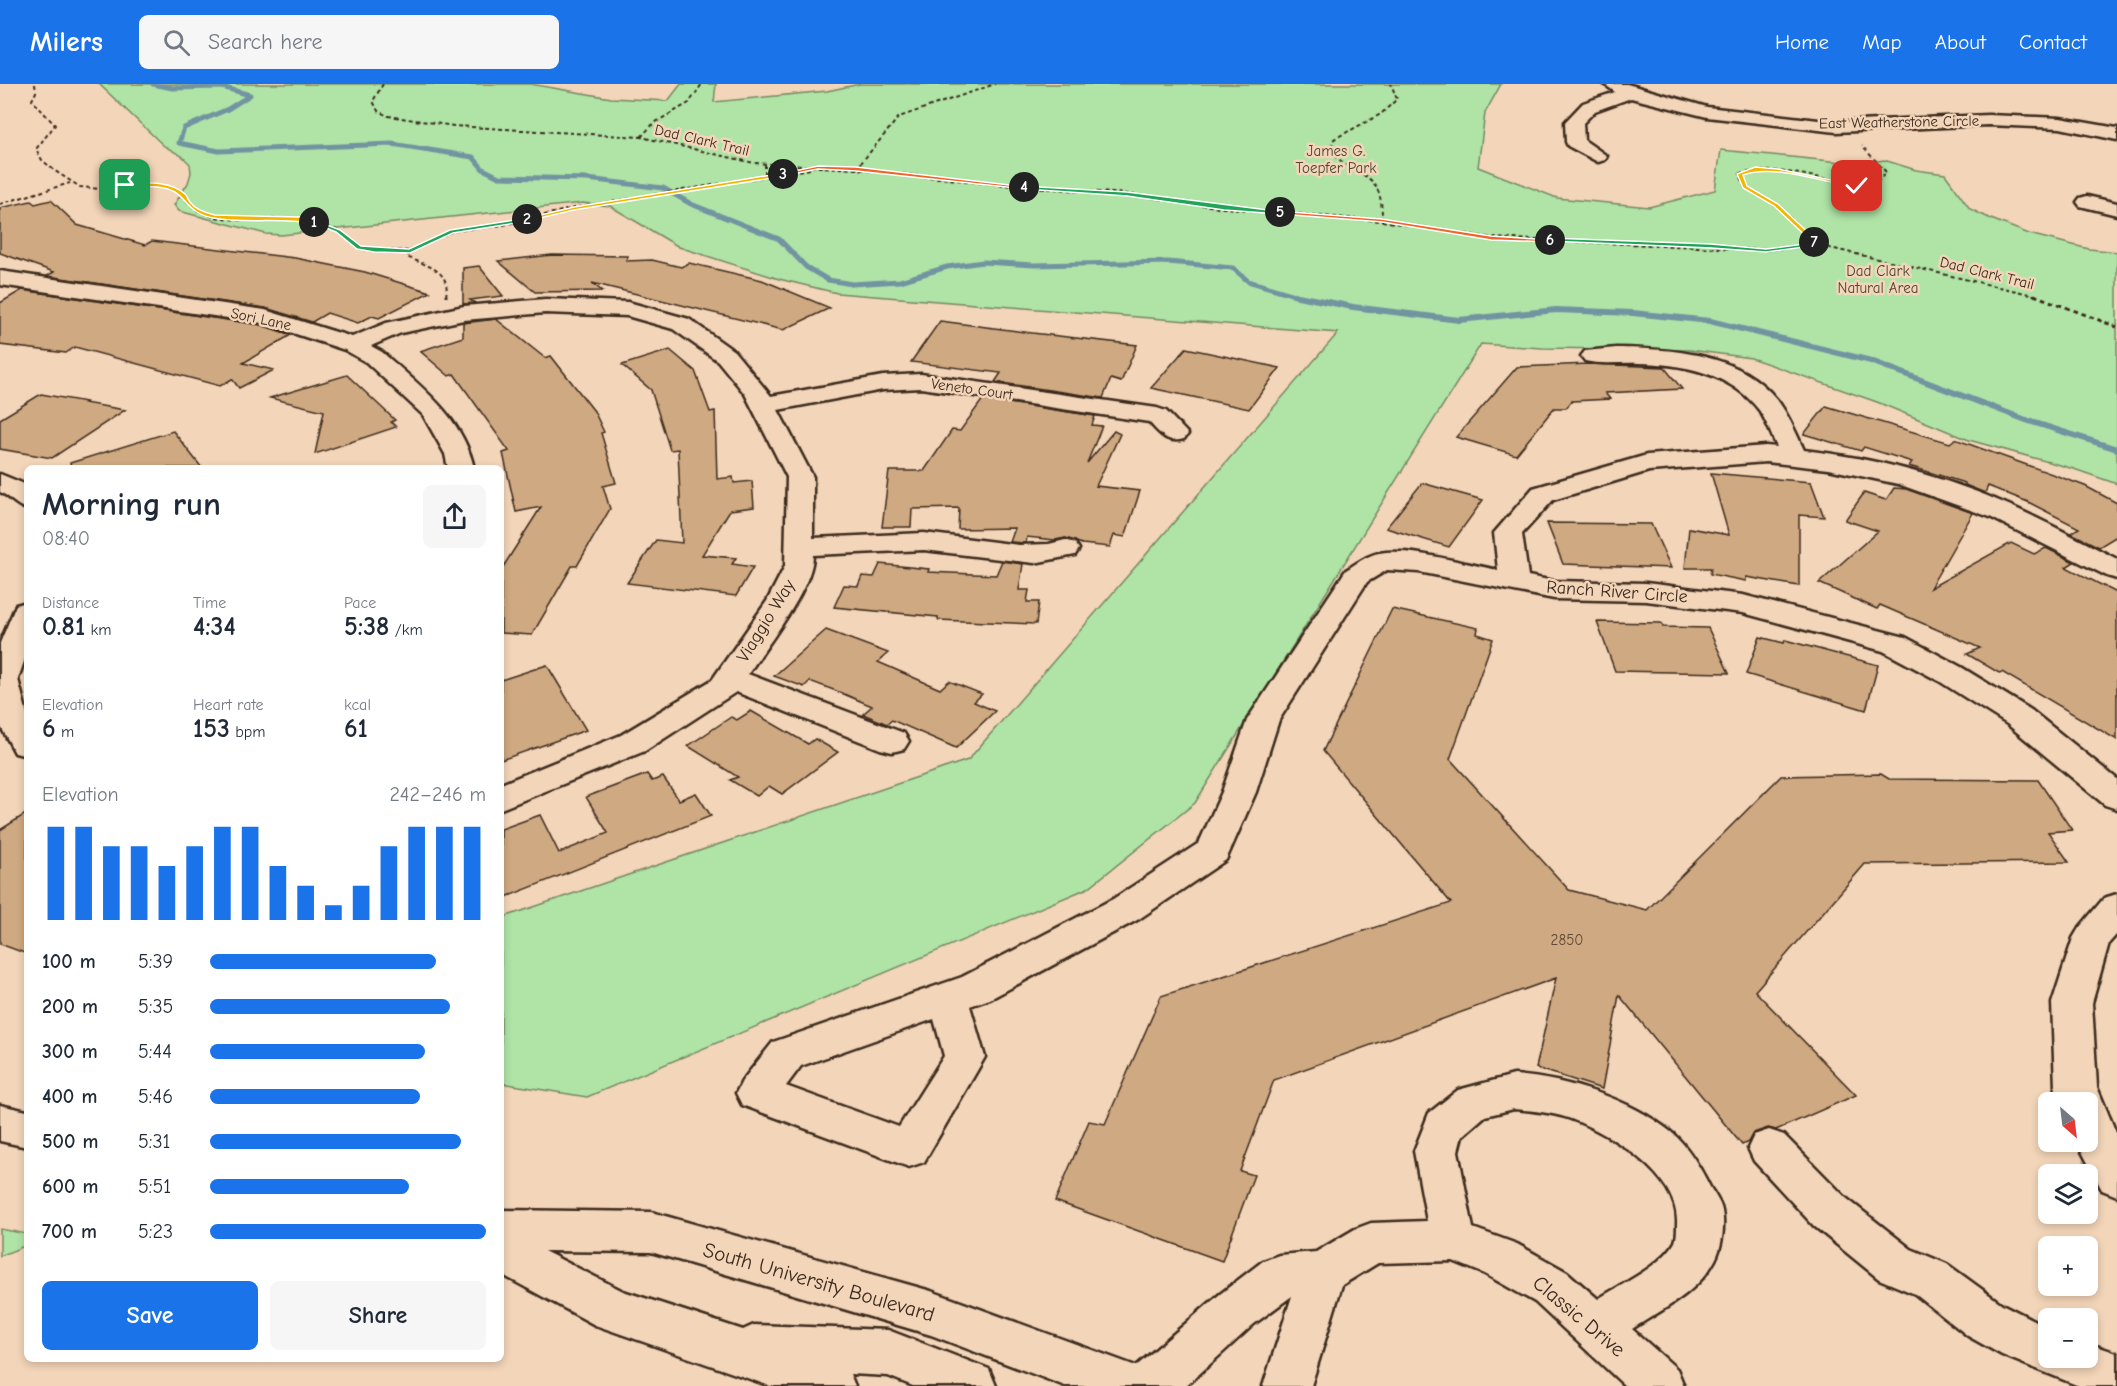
<!DOCTYPE html>
<meta charset="utf-8">
<style>
:root{--surface:#fff;--page:#f6f6f7;--text:#1f2937;--muted:#747a83;--accent:#1a73e8}
body{margin:0;font-family:"Comic Neue",sans-serif;background:var(--page);color:var(--text);height:100vh;display:flex;flex-direction:column;font-size:22px;white-space:nowrap}
*{box-sizing:border-box;margin:0}
p{font-size:20px;color:var(--muted)}
.icon{flex:none;width:33px;height:33px;fill:none;stroke:currentColor;stroke-width:2;stroke-linecap:round;stroke-linejoin:round}
.map{position:relative;flex:1;overflow:hidden}
.drawer{position:absolute;left:24px;top:381px;width:480px;height:897px;display:flex;flex-direction:column;background:var(--surface);border-radius:9px;box-shadow:0 3px 9px #0003}
.drawer>*{flex:none}
.needle{width:39px;rotate:152deg}
.tools{position:absolute;left:2038px;top:1008px;display:grid;gap:12px}
.tools a{display:grid;place-items:center;width:60px;height:60px;border-radius:9px;background:var(--surface);box-shadow:0 3px 9px #0003;font-size:30px}
.pin{position:absolute;display:grid;place-items:center;width:51px;height:51px;color:#fff;margin:-26px;border-radius:12px;box-shadow:0 3px 9px #0006}
.km{position:absolute;width:30px;height:30px;margin:-15px;border-radius:50%;background:#222;color:#fff;font-size:16px;line-height:30px;text-align:center}
.round{display:grid;place-items:center;flex:none;width:63px;height:63px;border-radius:9px;background:var(--page)}
.headline{display:flex;align-items:center;justify-content:space-between;height:102px;padding:0 18px}
h1{font-size:33px;font-weight:700;line-height:45px}
.metrics{display:grid;grid-template-columns:repeat(3,1fr);gap:9px;height:102px;padding:6px 18px}
.metrics div{display:grid;align-content:center}
.metrics b{font-size:26px;font-weight:700}
.metrics small{font-size:16px;font-weight:400}
.metrics p{font-size:16px}
.chart{height:168px;padding:12px 18px}
.chart p{display:flex;justify-content:space-between}
.chart svg{width:100%;height:108px;margin-top:6px;stroke:var(--accent);stroke-width:6}
.cta{display:flex;gap:12px;margin-top:auto;padding:12px 18px}
.cta a{flex:1;height:69px;border-radius:9px;background:var(--accent);color:#fff;font-size:24px;font-weight:700;line-height:69px;text-align:center}
.cta a+a{background:var(--page);color:var(--text)}
ul{padding:0 18px;list-style:none;font-size:20px}
li{display:grid;grid-template-columns:96px 72px 1fr;align-items:center;height:45px}
li i{height:15px;border-radius:8px;background:var(--accent)}
header{display:flex;align-items:center;gap:36px;box-sizing:border-box;height:84px;padding:0 30px;background:var(--accent);color:#fff}
header strong{font-size:28px}
nav{display:flex;gap:33px;margin-inline-start:auto;font-size:21px}
.search{width:420px;height:54px;background:var(--page);display:flex;align-items:center;gap:15px;box-sizing:border-box;padding:0 21px;border-radius:9px;color:var(--muted);font-size:22px}
.map>svg:first-child{display:block}
</style>
<header>
<strong>Milers</strong>
<div class="search"><svg class="icon" aria-label="search" viewBox="0 0 24 24"><circle cx="10" cy="10" r="6"/><path d="M15 15l6 6"/></svg>Search here</div>
<nav><a>Home</a><a>Map</a><a>About</a><a>Contact</a></nav>
</header>
<div class="map">
<svg width="2117" height="1302" viewBox="0 0 2117 1302">
<rect width="100%" height="100%" fill="#f3d5b9"/>
<filter id="ink" filterUnits="userSpaceOnUse"><feTurbulence type="fractalNoise" baseFrequency=".0167" numOctaves="2"/><feDisplacementMap in="SourceGraphic" scale="12" xChannelSelector="R" yChannelSelector="G"/><feConvolveMatrix kernelMatrix="1 2 1 2 8 2 1 2 1" color-interpolation-filters="sRGB"/></filter>
<g filter="url(#ink)">
<path fill="#afe4a6" stroke="#758762" stroke-width="1.5" d="M99,0H530L611,14L668,17L681,0H716L714,18L827,7L860,0H1501L1485,29L1478,83L1557,114L1649,123L1715,106L1721,66L1861,80L1884,76L1916,86L1945,90L1970,125L1991,135L2029,150L2089,165L2117,168V400L2074,385L1969,356L1877,318L1751,274L1690,266L1542,264L1481,260L1195,719L1088,804L587,1013L501,999V834L968,676L1338,249L837,209L779,195L679,163L610,122L583,119L281,151L266,150L179,127L174,121L188,99L191,89L190,80L182,72L164,62Z
M0,1145L27,1150V1161L0,1172Z"/>
<g fill="none" stroke-linecap="round" stroke-linejoin="round">
<path stroke="#7294a1" stroke-width="5" d="M153,0L172,4L222,3L250,11L228,25L184,44L179,59L219,67L392,60L473,73L483,85L499,93L587,95L663,104L691,120L779,155L806,183L828,196L852,200L900,197L947,183L983,178L1034,181L1168,178L1233,184L1248,197L1298,212"/>
<path stroke="#7294a1" stroke-width="6" d="M1293,211L1353,223L1459,236L1556,226L1633,229L1710,237L1871,277L2026,336L2117,365"/>
</g>
<path fill="#cfa981" stroke="#3b2a1e" stroke-width="1.5" d="M51,116L77,141L145,161L152,157L295,174L365,188L430,208L379,234L372,232L358,239L327,229L312,238L265,224L47,192L54,188L0,169V124L31,117L35,120Z
M552,171L628,172L626,177L652,176L681,183L689,179L762,196L830,224L783,246L592,199L602,207L535,208L498,177Z
M479,182L503,212L470,216L475,219L463,220V184Z
M22,206L261,241L291,251L243,279L274,286L239,304L232,295L220,302L75,263L66,269L0,261V219Z
M496,235L545,274L551,272L594,327L604,348L601,349L616,399L603,402L610,425L577,482H572L532,551L501,549V486L541,423L516,428L503,369L509,367L454,290L449,292L420,267L463,253V239Z
M940,237L1032,249L1137,261L1121,298L1111,295L1103,314L995,298L1001,289L911,278Z
M1186,264L1280,284L1249,325L1151,304Z
M670,266L695,287L710,328L715,327L717,395L733,393L734,399L752,397L754,423L730,426L702,471L736,474L732,480L753,483L736,512L627,499L656,456L682,459L678,365L670,366L651,306L622,281Z
M1589,280L1664,283L1682,305L1605,309L1610,315L1572,317L1566,324H1554L1516,371L1456,353L1517,283Z
M347,291L395,336L391,338L396,343L315,370L324,327L270,314Z
M41,310L86,318L84,319L125,326L52,374L0,365V335Z
M983,315L1095,332L1092,341L1102,342L1087,379L1114,347L1120,350L1096,402L1140,407L1125,453L1114,451L1110,463L1082,460L1066,454L1055,456L1027,453L1026,459L1010,458L1015,444L958,445L959,424L912,425L911,443H882L889,387H924L952,346L960,347Z
M1826,322L1950,359L1955,355L2085,402L2117,419V452L2099,463L2071,449L2079,444L2028,418L1988,402L1985,409L1965,401V399L1909,382L1912,378L1864,363L1861,367L1804,350Z
M173,347L202,384H71L70,379Z
M1711,389L1811,398L1824,433L1799,431V502L1746,493V497L1710,490L1711,484H1685L1689,444L1729,451Z
M1422,399L1483,416L1449,463L1386,444Z
M1894,404L1906,405L1973,429L1930,504L2011,459L2034,470L2046,464L2074,478L2066,483L2117,509V656L2002,588L1999,589L1967,570L1980,564L1880,521L1877,525L1819,499L1878,447L1845,436L1864,409L1886,416Z
M1547,439L1651,440L1671,484L1563,480Z
M1002,477L1023,480L1019,506H1029L1027,518H1039L1036,540L938,536V533L834,523L844,501L858,502L862,492L874,493L880,480L929,485L928,488L996,491Z
M1392,525L1478,544L1477,550L1493,555L1450,675L1569,806L1647,826L1781,692L1881,690L1889,695L2038,696L2072,746L2048,748L2069,778L1865,780L1755,907L1856,1011L1776,1046L1768,1044L1753,1049L1748,1058L1742,1061L1619,911L1602,1005L1536,984L1556,894L1274,996L1240,1087L1254,1091L1222,1177L1055,1117L1089,1037L1105,1040L1161,912L1451,819L1323,667Z
M1597,538L1661,539L1663,543L1708,544L1729,589L1615,587Z
M826,546L888,569L878,578L940,605L949,597L982,610L974,618L995,627L956,664L892,636L887,640L863,630L872,622L839,608L810,597L804,603L774,592Z
M1760,553L1784,559L1785,556L1878,581L1866,626L1746,590Z
M547,581L586,646L501,676V596Z
M751,627L808,660L815,655L838,668L782,710L769,702L757,712L730,696L738,693L688,662L731,633L737,636Z
M647,690L652,697L663,693L679,716L696,709L711,732L501,815V745L540,731L559,769L608,749L586,713Z
M27,729V870L0,860V746Z"/>
<g fill="none" stroke-linecap="round" stroke-linejoin="round">
<defs>
<path id="minor" d="M1604,0H1627L1707,23L1836,38L1988,31L2060,34L2117,44V56L2060,44L1988,41L1836,48L1707,33L1631,14L1595,27L1583,39L1584,56L1607,72L1605,76L1598,78L1568,62L1566,58L1565,38L1583,19L1615,8Z
M2087,112L2117,119V131L2080,122L2077,118L2080,114Z
M0,187L265,226L352,253L386,239L464,222L545,215L628,218L689,235L734,267L771,312L883,292L921,290L1157,324L1166,327L1188,350L1184,355C1167,360 1160,350 1149,338L921,304L883,306L778,326L813,393V454L924,449L1019,461L1049,460L1065,456L1075,459L1079,465L1075,471L1034,479L924,466L813,471C813,504 767,561 748,590L904,649L909,657L904,665L892,668L880,665L736,608L645,667L501,725V700L621,651L712,596L767,517L785,482L787,393L745,310L718,277L673,245L627,232L545,229L464,236L401,249L371,262L382,268C419,301 463,333 474,384H448L445,370L423,331L366,278L345,266L262,239L0,201Z
M1616,264C1672,265 1740,268 1778,317C1789,332 1796,349 1804,366C1874,374 1946,393 2011,422C2047,438 2082,457 2117,475V495L2107,492L1990,433L1898,400L1828,385L1766,378L1649,387L1553,416L1522,450L1528,492L1554,497L1646,499L1743,511L1905,553L1961,583L2031,626L2117,695V725L2105,721L2007,640L1939,597L1883,567L1743,529L1646,517L1554,515L1419,488L1387,486L1367,498L1279,636L1256,708L1226,776L1139,835L990,915L970,922L985,973L924,1078L909,1083L742,1021L736,1009L742,997L773,958L962,893L1113,815L1199,759L1222,708L1247,636L1346,486C1356,480 1367,471 1379,469C1411,463 1465,480 1498,486L1494,449L1533,404L1647,371L1766,362L1777,363C1771,351 1767,337 1759,326C1731,289 1683,280 1639,279C1621,278 1602,281 1585,277L1581,272L1585,267ZM934,935L944,972L899,1043L786,1002L801,982Z
M0,390L27,401V425C15,422 11,413 0,408Z
M27,518V569L18,595L27,630V672L15,669L0,641V559L16,521Z
M2117,810V850L2109,859L2092,919L2097,1003L2117,1051V1112L2102,1106L2077,1058H2088V1018H2061L2055,1003L2052,919L2073,854L2079,844L2104,814Z
M1514,991C1566,995 1629,1014 1671,1048C1688,1062 1700,1083 1710,1103C1714,1110 1721,1119 1722,1127C1725,1142 1722,1163 1715,1176C1698,1209 1661,1226 1632,1245L1677,1285L1684,1302H1625L1535,1218L1485,1190L1453,1177L1378,1179L1342,1201L1311,1302H1263L1292,1212L1254,1240L1186,1302H1126L1133,1285L1220,1210L1263,1177L1279,1171L1316,1168L1355,1145L1371,1139L1427,1137L1414,1067L1429,1029L1458,1006ZM1514,1025C1533,1027 1550,1028 1568,1034C1609,1048 1680,1091 1677,1140C1677,1145 1677,1153 1675,1158C1663,1181 1620,1201 1598,1215L1567,1188L1517,1160L1473,1144L1458,1067L1462,1052L1485,1032Z
M1769,1046L1784,1051L1846,1114L1911,1165L1947,1180L2002,1220L2049,1244V1274H2088V1259L2117,1269V1302H2079L2002,1271L1968,1252L1915,1210L1879,1195L1814,1142L1754,1077L1748,1064L1754,1051Z"/>
<path id="major" d="M0,1021L27,1027V1063L0,1057Z
M501,1126L651,1128L931,1207L1144,1285L1151,1302H1065L931,1251L651,1168L544,1167L623,1207L743,1246L754,1241L888,1246L989,1285L996,1302H913L888,1292L850,1290L855,1302H770L595,1241L501,1190Z"/>
</defs>
<use href="#minor" stroke="#3b2a1e" stroke-width="5"/>
<use href="#major" stroke="#3b2a1e" stroke-width="5"/>
<path stroke="#3b2a1e" stroke-width="2" stroke-dasharray="4 3" stroke-linecap="butt" d="M35,0L36,8L32,16L55,41L36,65L42,76L55,87L80,103L100,105L145,101L167,103L177,107L197,126L214,133L239,136L291,135L308,137L336,146L366,166L410,167L407,173C427,182 451,186 446,212
M383,0L373,17L378,27L388,32L454,42L641,53L754,79L856,85L1013,102L1127,110L1224,124L1382,137L1491,154L1766,166L1817,161L2038,212
M641,53L654,39L689,19L702,0
M765,80V94
M856,85L899,33L995,0
M0,120L70,99
M1382,137C1383,81 1357,99 1330,66L1334,55L1381,30L1397,15L1391,0
M1816,160L1776,121L1745,103L1740,90C1786,79 1829,101 1875,101L1886,88L1862,62
M410,167L452,147L503,141L574,124L810,85"/>
<path stroke="#3b2a1e" stroke-width="3" stroke-dasharray="4.5 4" stroke-linecap="butt" d="M2034,211L2117,243
M446,213V211"/>
<use href="#minor" fill="#f3d5b9" fill-rule="evenodd"/>
<use href="#major" fill="#f3d5b9" fill-rule="evenodd"/>
</g>
</g>
<path fill="#f5b400" stroke="#fff" stroke-width="1.5" d="M125,99C144,99 169,96 185,110C189,114 186,113 190,118C195,125 206,129 215,131L300,133L318,138L314,140C281,133 246,140 213,134C186,129 187,111 168,105C154,100 138,104 123,102Z"/>
<path fill="#22a559" stroke="#fff" stroke-width="1.5" d="M527,134L529,137L453,149L410,169L374,168L357,165L336,148L311,138L317,137L340,146L361,162L409,165L450,146Z"/>
<path fill="#f5b400" stroke="#fff" stroke-width="1.5" d="M783,89L785,92L574,126L527,137L524,135L574,123Z"/>
<path fill="#f0652b" stroke="#fff" stroke-width="1.5" d="M818,82L856,83L1027,103L1024,105L856,87L818,85L783,92L780,90Z"/>
<path fill="#22a559" stroke="#fff" stroke-width="1.5" d="M1022,102L1127,108L1283,128L1280,130L1224,126L1127,112L1024,105Z"/>
<path fill="#f0652b" stroke="#fff" stroke-width="1.5" d="M1278,127L1382,135L1491,152L1553,156L1550,158L1491,156L1382,138L1280,130Z"/>
<path fill="#22a559" stroke="#fff" stroke-width="1.5" d="M1550,154L1711,160L1766,165L1812,159L1811,158L1814,156L1820,161L1766,168L1711,164L1548,157Z"/>
<path fill="#f5b400" stroke="#fff" stroke-width="1.5" d="M1755,83L1778,85L1860,102L1857,104C1825,98 1773,80 1743,91L1747,102L1778,120L1816,156L1814,160L1774,122L1743,104L1737,90Z"/>
<g text-anchor="middle" dominant-baseline="central" stroke-width="5" stroke-linejoin="round" paint-order="stroke">
<g font-size="15" fill="#3b2a1e" stroke="#f3d5b9">
<text transform="translate(1899 38) rotate(-1)">East Weatherstone Circle</text>
<text transform="translate(702 56) rotate(13)">Dad Clark Trail</text>
<text transform="translate(1987 189) rotate(14)">Dad Clark Trail</text>
<text transform="translate(261 235) rotate(12)">Sori Lane</text>
<text transform="translate(972 305) rotate(8)">Veneto Court</text>
</g>
<g font-size="15" fill="#4c4632" stroke="#f3d5b9">
<text x="1336" y="67">James G.<tspan x="1336" dy="17">Toepfer Park</tspan></text>
<text x="1878" y="187">Dad Clark<tspan x="1878" dy="17">Natural Area</tspan></text>
</g>
<g font-size="15" fill="#604a37">
<text x="1567" y="856">2850</text>
</g>
<g font-size="18" fill="#3b2a1e" stroke="#f3d5b9">
<text transform="translate(1617 508) rotate(4)">Ranch River Circle</text>
<text transform="translate(766 537) rotate(-58)">Viaggio Way</text>
</g>
<g font-size="21" fill="#3b2a1e" stroke="#f3d5b9">
<text transform="translate(819 1198) rotate(16)">South University Boulevard</text>
<text transform="translate(1579 1232) rotate(40)">Classic Drive</text>
</g>
</g>
</svg>
<div class="tools">
<a><svg class="needle" viewBox="-14 -14 28 28"><path d="M0-13l5 13h-10z" fill="#e53935"/><path d="M0 13l5-13h-10z" fill="#747a83"/></svg></a>
<a><svg class="icon" aria-label="layers" viewBox="0 0 24 24"><path d="M12 4l9 5-9 5-9-5zM3 14l9 5 9-5"/></svg></a>
<a>+</a>
<a>−</a>
</div>
<div class="pin" style="left:125px;top:101px;background:#1e9e55"><svg class="icon" aria-label="arrive" viewBox="0 0 24 24"><path d="M6 21V4h12l-3 4 3 4H6"/></svg></div>
<div class="pin" style="left:1857px;top:102px;background:#d93025"><svg class="icon" aria-label="check" viewBox="0 0 24 24"><path d="M5 12l5 5 9-10"/></svg></div>
<b class="km" style="left:314px;top:138px">1</b>
<b class="km" style="left:527px;top:135px">2</b>
<b class="km" style="left:783px;top:90px">3</b>
<b class="km" style="left:1024px;top:103px">4</b>
<b class="km" style="left:1280px;top:128px">5</b>
<b class="km" style="left:1550px;top:156px">6</b>
<b class="km" style="left:1814px;top:158px">7</b>
<section class="drawer">
<div class="headline"><div><h1>Morning run</h1><p>08:40</p></div><a class="round"><svg class="icon" aria-label="share" viewBox="0 0 24 24"><path d="M12 15V3M7 8l5-5 5 5M5 13v7h14v-7"/></svg></a></div>
<div class="metrics">
<div><p>Distance</p><b>0.81<small> km</small></b></div>
<div><p>Time</p><b>4:34</b></div>
<div><p>Pace</p><b>5:38<small> /km</small></b></div>
</div>
<div class="metrics">
<div><p>Elevation</p><b>6<small> m</small></b></div>
<div><p>Heart rate</p><b>153<small> bpm</small></b></div>
<div><p>kcal</p><b>61</b></div>
</div>
<div class="chart"><p><span>Elevation</span>242–246 m</p>
<svg viewBox="0 0 160 44" preserveAspectRatio="none"><path d="M5 44V6M15 44V6M25 44V14M35 44V14M45 44V22M55 44V14M65 44V6M75 44V6M85 44V22M95 44V30M105 44V38M115 44V30M125 44V14M135 44V6M145 44V6M155 44V6"/></svg>
</div>
<ul>
<li><b>100 m</b>5:39<i style="width:82%"></i></li>
<li><b>200 m</b>5:35<i style="width:87%"></i></li>
<li><b>300 m</b>5:44<i style="width:78%"></i></li>
<li><b>400 m</b>5:46<i style="width:76%"></i></li>
<li><b>500 m</b>5:31<i style="width:91%"></i></li>
<li><b>600 m</b>5:51<i style="width:72%"></i></li>
<li><b>700 m</b>5:23<i style="width:100%"></i></li>
</ul>
<div class="cta"><a>Save</a><a>Share</a></div>
</section>
</div>
